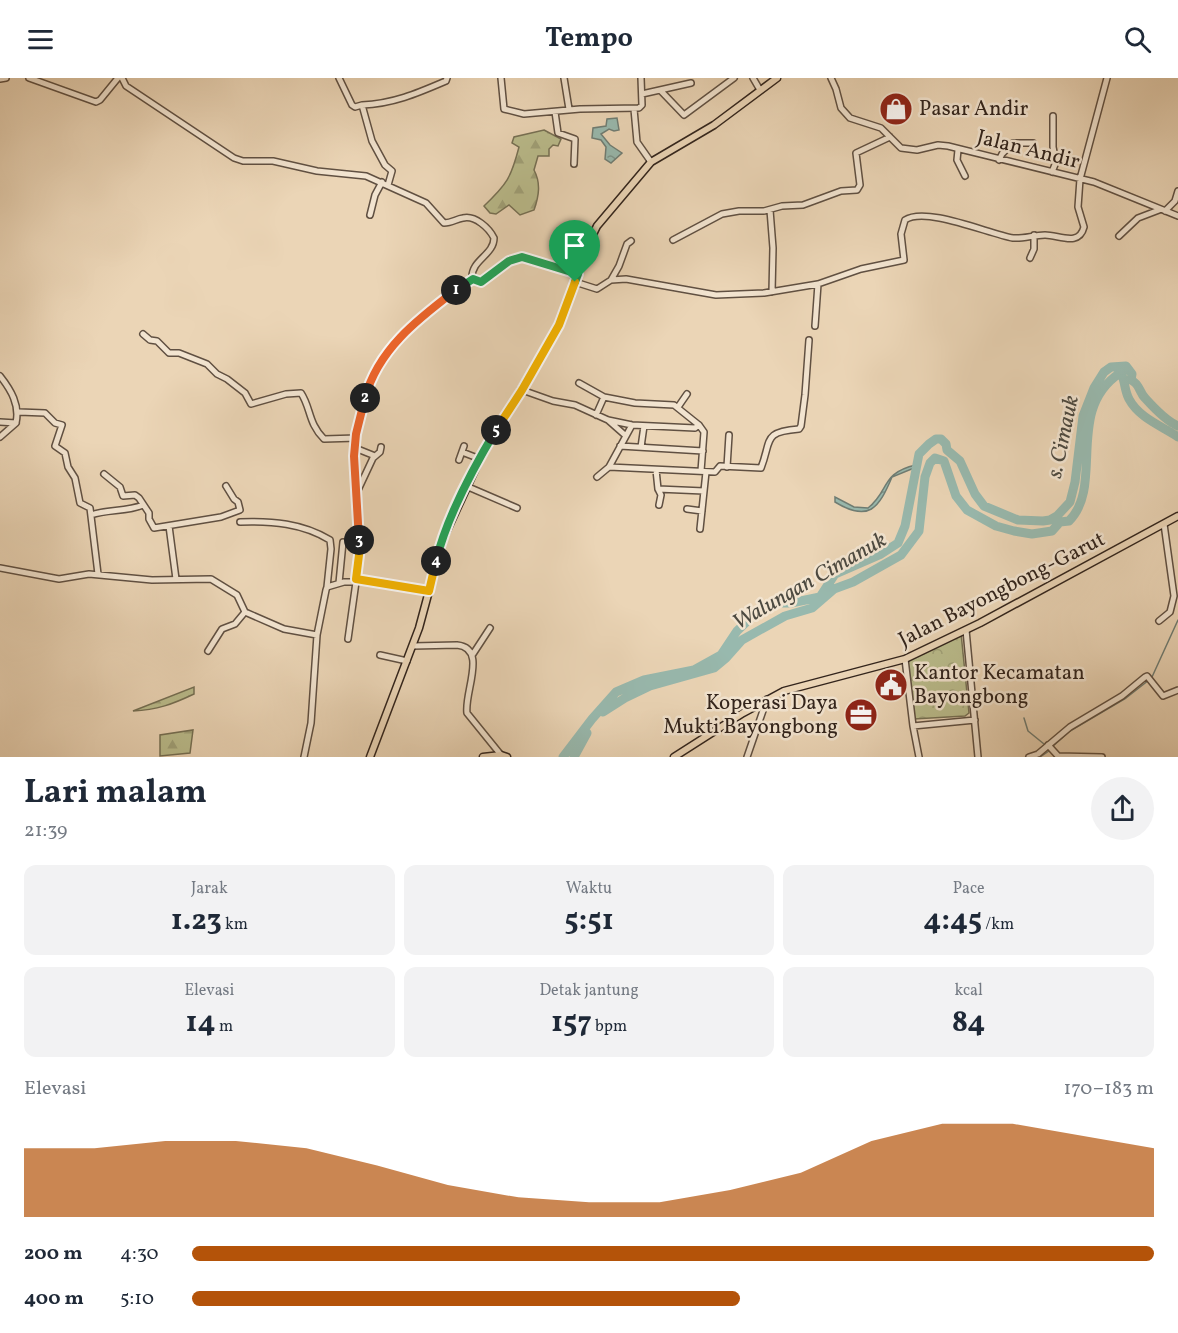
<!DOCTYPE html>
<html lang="id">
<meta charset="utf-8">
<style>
:root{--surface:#fff;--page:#f2f2f3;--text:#1f2937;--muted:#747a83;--accent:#b45309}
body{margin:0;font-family:Vollkorn,serif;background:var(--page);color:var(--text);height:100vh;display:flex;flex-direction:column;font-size:22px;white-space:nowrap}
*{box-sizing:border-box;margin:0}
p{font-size:20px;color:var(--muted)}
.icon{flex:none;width:33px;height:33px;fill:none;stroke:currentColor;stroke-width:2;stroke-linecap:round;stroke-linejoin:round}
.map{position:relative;height:679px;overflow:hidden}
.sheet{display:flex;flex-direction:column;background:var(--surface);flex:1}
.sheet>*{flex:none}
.pin{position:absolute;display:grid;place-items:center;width:51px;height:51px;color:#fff;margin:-62px -26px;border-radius:50% 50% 50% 0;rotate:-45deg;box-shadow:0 0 6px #0007}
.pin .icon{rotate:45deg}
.km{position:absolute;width:30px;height:30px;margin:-15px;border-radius:50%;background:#222;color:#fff;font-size:16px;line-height:30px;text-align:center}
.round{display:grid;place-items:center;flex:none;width:63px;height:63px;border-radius:32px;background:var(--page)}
.head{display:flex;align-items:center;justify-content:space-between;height:102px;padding:0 24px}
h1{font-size:33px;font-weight:700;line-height:45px}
.metrics{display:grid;grid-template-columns:repeat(3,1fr);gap:9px;height:102px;padding:6px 24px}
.metrics div{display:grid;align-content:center;border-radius:12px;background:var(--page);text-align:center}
.metrics b{font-size:30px;font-weight:700}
.metrics small{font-size:16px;font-weight:400}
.metrics p{font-size:16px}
.chart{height:168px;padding:12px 24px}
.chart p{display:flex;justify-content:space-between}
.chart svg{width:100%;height:108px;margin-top:6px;fill:var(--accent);opacity:.7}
ul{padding:0 24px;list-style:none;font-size:20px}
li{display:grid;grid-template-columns:96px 72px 1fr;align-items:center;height:45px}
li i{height:15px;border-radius:8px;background:var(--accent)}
header{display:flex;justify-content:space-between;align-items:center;height:78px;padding:0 24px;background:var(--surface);font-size:27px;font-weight:700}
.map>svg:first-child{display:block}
</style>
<header><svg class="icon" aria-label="menu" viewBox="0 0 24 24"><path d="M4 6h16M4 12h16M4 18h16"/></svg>Tempo<svg class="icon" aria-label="search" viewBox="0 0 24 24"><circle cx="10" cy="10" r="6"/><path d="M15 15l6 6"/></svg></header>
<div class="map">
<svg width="1178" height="679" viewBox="0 0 1178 679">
<defs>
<pattern id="forest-firs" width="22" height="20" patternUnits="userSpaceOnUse" patternTransform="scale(1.5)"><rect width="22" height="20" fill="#babc8c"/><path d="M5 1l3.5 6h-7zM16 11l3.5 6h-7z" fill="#a0a178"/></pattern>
<pattern id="park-crowns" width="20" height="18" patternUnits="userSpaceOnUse" patternTransform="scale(1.5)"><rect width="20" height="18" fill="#babc8c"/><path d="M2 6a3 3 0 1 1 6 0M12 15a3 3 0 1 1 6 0" fill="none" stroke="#a0a178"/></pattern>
<pattern id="water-ripples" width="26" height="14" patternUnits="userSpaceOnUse" patternTransform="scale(1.5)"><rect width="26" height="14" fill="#98b9ae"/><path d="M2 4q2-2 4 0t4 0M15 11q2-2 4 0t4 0" fill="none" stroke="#7d968d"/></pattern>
</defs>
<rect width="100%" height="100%" fill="#ebd5b6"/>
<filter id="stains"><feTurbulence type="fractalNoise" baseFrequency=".00333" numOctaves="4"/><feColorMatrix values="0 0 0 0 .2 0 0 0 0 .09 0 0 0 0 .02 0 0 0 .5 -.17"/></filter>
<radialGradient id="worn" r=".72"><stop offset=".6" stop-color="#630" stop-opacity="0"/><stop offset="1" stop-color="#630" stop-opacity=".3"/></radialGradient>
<path fill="url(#forest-firs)" stroke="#767054" stroke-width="1.5" d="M544,52L561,61L558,68L553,67L549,71V78H538L534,92C541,105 539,118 534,132L520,137L509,127L496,136L490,135L484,128C507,106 511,100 519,69L512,65L514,59Z
M194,609V616C173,626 157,632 133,633Z
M193,652L190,675L160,678V657Z"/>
<path fill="url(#park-crowns)" stroke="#767054" stroke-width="1.5" d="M961,555L969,635L965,638L914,641L905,580Z"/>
<path fill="url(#water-ripples)" stroke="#6f7d74" stroke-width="1.5" d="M617,40L619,52L614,53L609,51L601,56L610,67L622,75L611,85L605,81L606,69L601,62L592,60L593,50L606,48L607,41Z
M916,387V395L914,390L892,399C879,430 869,445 835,424V419L854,429L868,430C890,413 880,395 916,387Z"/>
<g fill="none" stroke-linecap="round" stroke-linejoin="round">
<path stroke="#6f7d74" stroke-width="1.5" d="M1152,599L1178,542
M1024,640L1028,653L1044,666
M1052,669L1070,653L1126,620L1149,602
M1040,679L1049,673"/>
<path stroke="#98b9ae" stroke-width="9" d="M603,634L625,620L650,608L714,590L726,580L742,562L785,538L812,530L834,511L853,504L901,477L919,453L925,399L930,385L935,380L944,383L956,418L967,432L996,448L1014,453L1032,456L1052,453L1060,444L1069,443C1105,407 1064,332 1120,295L1122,297C1125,305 1125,314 1129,321C1139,340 1162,348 1178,359
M563,679L592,641L616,614L644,602L694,592L721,577L737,553L758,533L773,525H791L820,519L835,496L881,476L898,465L905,448L919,376L929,366L936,361H941L946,366L947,372L960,383L975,416L984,428L1018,442L1043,443L1050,442L1057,438L1070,424L1075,404L1083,338L1094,310L1104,294L1111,289L1126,288L1132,296L1131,302C1140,306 1139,314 1145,320C1154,330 1166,343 1178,348
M574,679L587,655"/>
<defs>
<path id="minor" d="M29,0L96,24L100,22L118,0
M122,0L126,8L234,80L243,83H273L317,93L366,98L426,125L444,145C452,145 456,141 463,140C475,137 489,150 494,160C494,177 471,182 472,200L477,204H481L509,183L522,179L578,196
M339,0L352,27L355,29L362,27
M501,0L504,31L524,36L580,31L639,30L642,27L641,0
M564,0L569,31
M753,0L760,12
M831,0L836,11L841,30L850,40L881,50L901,70L917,72L938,67L948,68L1094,104L1178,138
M0,1L6,0
M661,13L684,37L734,0
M642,16L691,5
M634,31L637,64L651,84
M555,34L558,55L575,61L574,86
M958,72L957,82L965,98
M999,82L1002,76L1013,65H1033
M1052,94L1056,84L1053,69V38
M388,107L392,93L385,87L372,63L362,27C393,26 418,15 446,3L447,0
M770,132L773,170L772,214
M1165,133L1175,123L1178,113
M370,137L375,117L382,104
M1119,158L1138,140L1159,132
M673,162L722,136L739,133H764L782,128L803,127L841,113L857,112L860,107L856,75L890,59
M1030,180L1034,171V157
M611,202L619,188L627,166L631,163
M575,204L597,211L611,202L626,201L716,217L764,215L818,206L861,191L904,182L901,156L905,142C926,128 989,156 1013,160C1023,161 1034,157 1045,157C1059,157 1079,169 1084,149L1078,129L1080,101L1107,0
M815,248L818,206
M143,256L150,262L157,263L169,275H179L207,286L217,296L227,301L245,315L251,326L286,316L301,315C311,330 308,345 324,361L357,360
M0,298C11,312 20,327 16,345L0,344
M522,312L553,323L575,327L608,342L632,347L695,350L699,347L674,327L635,325L604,319L579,305
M678,329L687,316
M19,334L45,335L55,345L62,347L55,368L65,375L68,389L75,400L80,425L90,430L98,496
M596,337L604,319
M609,343L626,358
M699,347L704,354L701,393
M0,359L16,345
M620,368L703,373
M641,369L644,348
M355,370L375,378
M462,374L480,381
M459,382L464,368
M609,389L715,394L720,388L761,390C772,362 762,354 799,351L801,348L805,317L809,262
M727,389L729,357
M656,392L658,411L661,417L659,427
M104,396L120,409L123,418L135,417L139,420L149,435V441L154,450L221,439L240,432L238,424L234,421L226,408
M597,399L609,389L632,347
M466,408L517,430
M658,411L704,413
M358,412L373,380L380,374L381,369
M687,431L702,433
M91,437C108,431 126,434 143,427
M240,444C272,443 302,445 330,462L331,471L327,509
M169,448L176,501
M700,451L706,394
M0,490L59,501L89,496L152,502L211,501L237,517L245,534L235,546L222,551L208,573
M356,501L429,513
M339,505L343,464
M245,534L284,551L317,557
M1159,543L1170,534L1174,518L1164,446
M966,552L978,679
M348,561L356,504
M413,568L457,567C488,570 464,614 467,635L501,677
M473,576L490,550
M380,577L407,583
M905,581L913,648L919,679
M913,648L975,642
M1048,667L1058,678L1102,679
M304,679L311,645L317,557L326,512L327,509L344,504H356L360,469L357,454L358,425L354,378L356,356L366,315L382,282L395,263L441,224L473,201
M747,679L767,621
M1029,679L1038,676L1070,649L1122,618L1145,599L1147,598L1163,618L1178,612"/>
<path id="major" d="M370,679L419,550L443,461L480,381L559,247L578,196L583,177L597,148L651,84L714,47L777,0
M483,679L501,677L507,679
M674,679L743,635L784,613L905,581L980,545L1178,438"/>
</defs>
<use href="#minor" stroke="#605042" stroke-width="8"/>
<use href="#major" stroke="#32241c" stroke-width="9"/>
<use href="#minor" stroke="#f2e4d0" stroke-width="5"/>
<use href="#major" stroke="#ebd5b6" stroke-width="6"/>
</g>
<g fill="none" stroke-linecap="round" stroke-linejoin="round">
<defs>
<path id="split-1" d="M456,212L473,201L481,204L509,183L522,179L578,196L575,204"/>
<path id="split-2" d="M365,320C378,271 418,241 456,212"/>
<path id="split-3" d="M359,462L354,378L356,356L365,320"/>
<path id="split-4" d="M359,462L360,469L356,501L429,513L436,483"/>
<path id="split-5" d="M436,483C447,438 472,392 496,352"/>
<path id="split-6" d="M496,352L522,312L559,247L575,204"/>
</defs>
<use href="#split-1" stroke="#fff" stroke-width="12"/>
<use href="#split-2" stroke="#fff" stroke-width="12"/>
<use href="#split-3" stroke="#fff" stroke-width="12"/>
<use href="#split-4" stroke="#fff" stroke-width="12"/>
<use href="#split-5" stroke="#fff" stroke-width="12"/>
<use href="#split-6" stroke="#fff" stroke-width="12"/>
<use href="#split-1" stroke="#22a559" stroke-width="8"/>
<use href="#split-2" stroke="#f0652b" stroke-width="8"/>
<use href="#split-3" stroke="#f0652b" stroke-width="8"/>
<use href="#split-4" stroke="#f5b400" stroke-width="8"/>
<use href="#split-5" stroke="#22a559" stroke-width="8"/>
<use href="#split-6" stroke="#f5b400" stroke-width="8"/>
</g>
<defs>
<symbol id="shop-disc" viewBox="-11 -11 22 22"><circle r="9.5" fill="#8f2418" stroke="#f2e4d0"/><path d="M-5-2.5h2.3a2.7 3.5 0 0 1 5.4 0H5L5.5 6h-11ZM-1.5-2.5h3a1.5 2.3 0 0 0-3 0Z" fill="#fff"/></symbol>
<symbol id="civic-disc" viewBox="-11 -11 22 22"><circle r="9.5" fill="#8f2418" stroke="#f2e4d0"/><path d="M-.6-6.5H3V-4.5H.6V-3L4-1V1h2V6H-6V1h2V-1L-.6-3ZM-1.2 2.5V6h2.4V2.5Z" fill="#fff"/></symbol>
<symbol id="office-disc" viewBox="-11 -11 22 22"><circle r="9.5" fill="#8f2418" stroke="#f2e4d0"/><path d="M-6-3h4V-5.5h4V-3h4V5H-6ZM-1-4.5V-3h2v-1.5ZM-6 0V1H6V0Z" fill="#fff"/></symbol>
</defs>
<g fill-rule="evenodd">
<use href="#shop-disc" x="877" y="12" width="38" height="38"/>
<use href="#civic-disc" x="872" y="588" width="38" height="38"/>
<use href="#office-disc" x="842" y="618" width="38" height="38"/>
</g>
<g text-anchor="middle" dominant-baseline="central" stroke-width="5" stroke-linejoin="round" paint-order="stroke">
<g font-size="21" fill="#32241c" stroke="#f2e4d0" text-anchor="start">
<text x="919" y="31">Pasar Andir</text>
<text x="914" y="595">Kantor Kecamatan<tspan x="914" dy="24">Bayongbong</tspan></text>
<text x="838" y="625" text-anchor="end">Koperasi Daya<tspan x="838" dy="24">Mukti Bayongbong</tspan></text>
</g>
<g font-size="21" fill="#32241c" stroke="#f2e4d0">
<text transform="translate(1028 72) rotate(14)">Jalan Andir</text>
<text transform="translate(1002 512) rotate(-27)">Jalan Bayongbong-Garut</text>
</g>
<g font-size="22" font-style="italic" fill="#4c4940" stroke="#f2e4d0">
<text transform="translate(1064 359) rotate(-78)">s. Cimauk</text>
<text transform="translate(810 504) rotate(-30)">Walungan Cimanuk</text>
</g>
</g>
<rect width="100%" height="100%" filter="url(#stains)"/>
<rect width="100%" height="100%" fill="url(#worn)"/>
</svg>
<div class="pin" style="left:575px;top:204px;background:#1e9e55"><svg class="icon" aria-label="arrive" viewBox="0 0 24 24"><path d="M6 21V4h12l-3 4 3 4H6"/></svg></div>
<b class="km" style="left:456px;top:212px">1</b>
<b class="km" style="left:365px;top:320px">2</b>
<b class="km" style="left:359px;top:462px">3</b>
<b class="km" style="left:436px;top:483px">4</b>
<b class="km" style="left:496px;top:352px">5</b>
</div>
<section class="sheet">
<div class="head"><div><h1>Lari malam</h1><p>21:39</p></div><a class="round"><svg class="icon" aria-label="share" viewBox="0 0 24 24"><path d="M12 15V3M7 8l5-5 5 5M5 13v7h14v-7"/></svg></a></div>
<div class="metrics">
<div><p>Jarak</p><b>1.23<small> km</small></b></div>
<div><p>Waktu</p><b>5:51</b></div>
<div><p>Pace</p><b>4:45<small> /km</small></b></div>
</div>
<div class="metrics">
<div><p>Elevasi</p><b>14<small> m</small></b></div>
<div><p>Detak jantung</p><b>157<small> bpm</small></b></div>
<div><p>kcal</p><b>84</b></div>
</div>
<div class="chart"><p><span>Elevasi</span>170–183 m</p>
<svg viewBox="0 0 160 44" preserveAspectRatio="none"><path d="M0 44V16L10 16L20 13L30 13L40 16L50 23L60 31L70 36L80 38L90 38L100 33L110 26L120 13L130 6L140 6L150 11L160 16V44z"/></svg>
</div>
<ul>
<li><b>200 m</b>4:30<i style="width:100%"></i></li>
<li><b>400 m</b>5:10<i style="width:57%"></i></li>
</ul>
</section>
